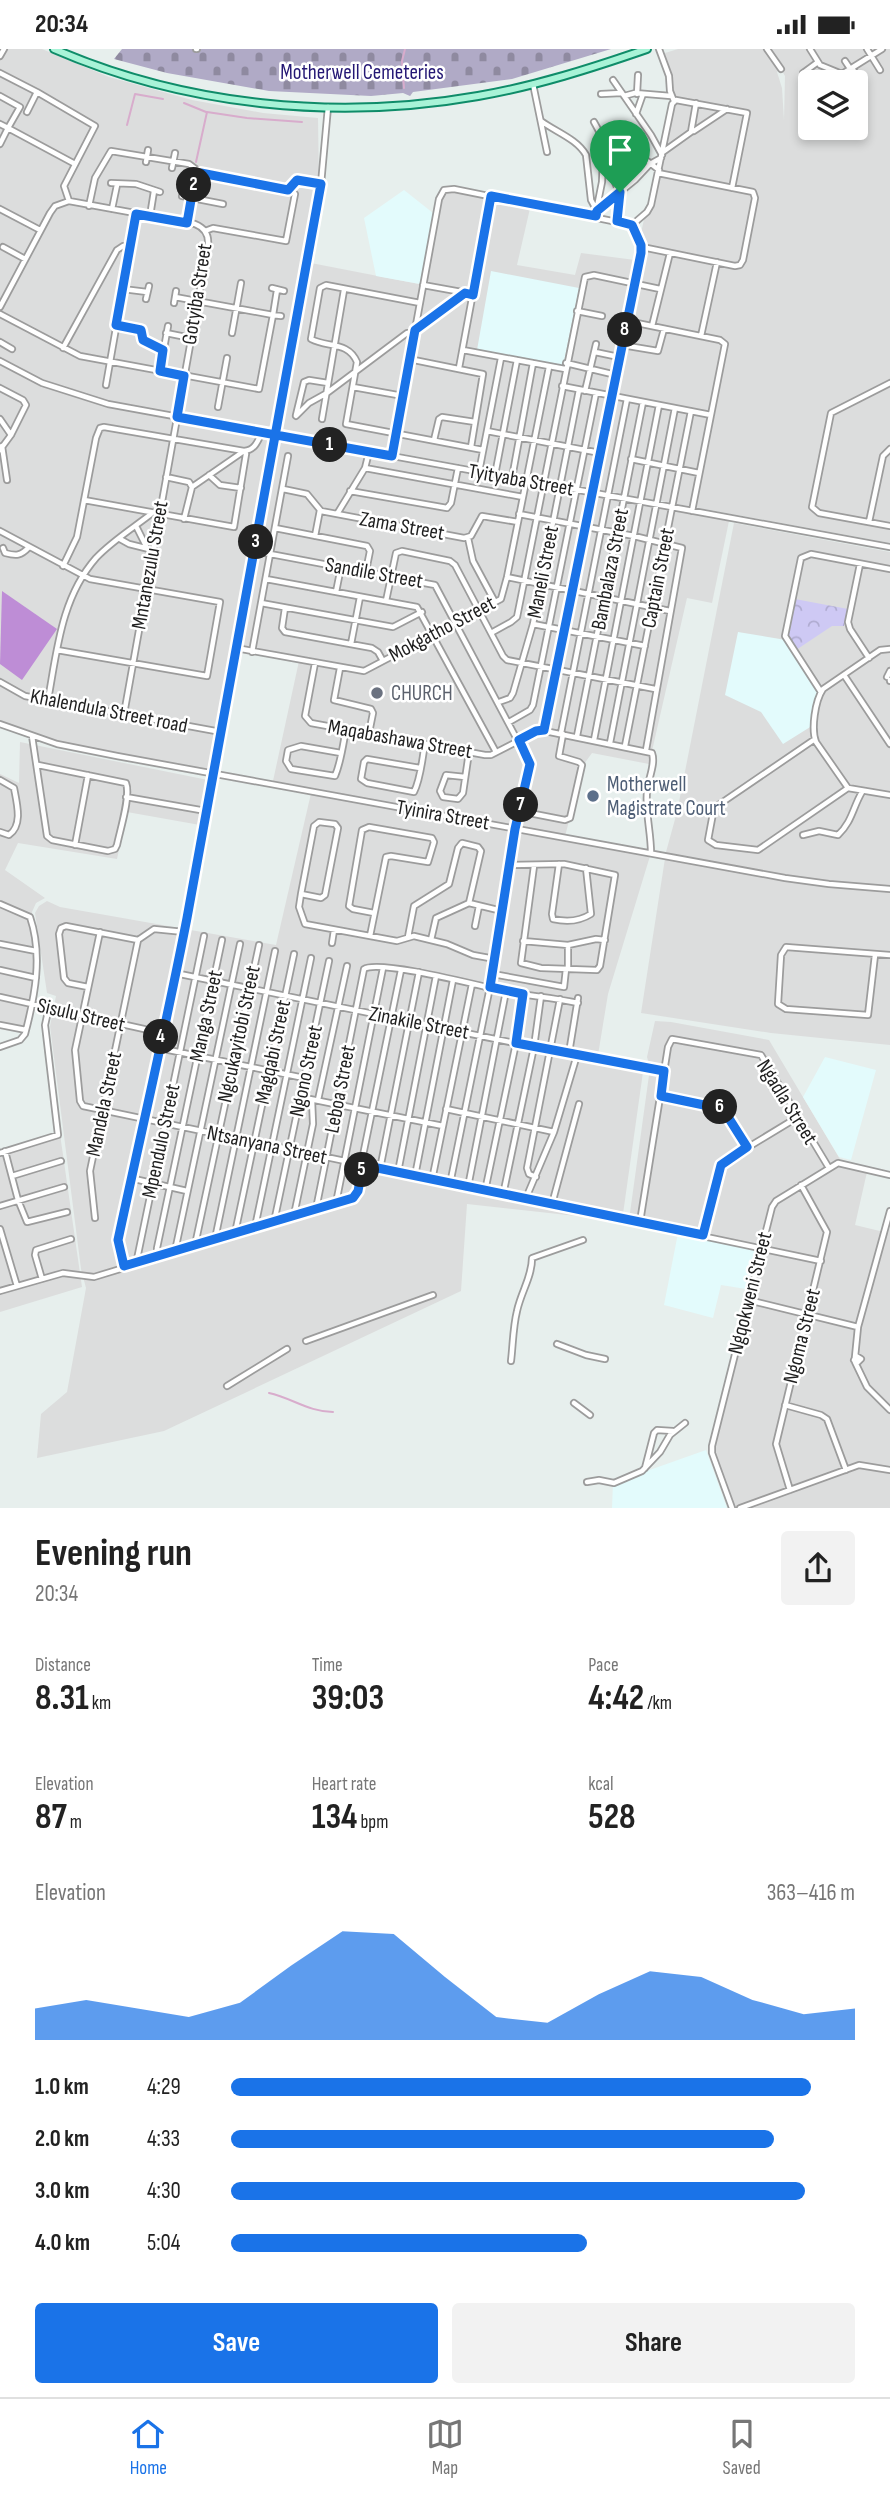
<!DOCTYPE html>
<meta charset="utf-8">
<style>
:root{--surface:#fff;--page:#f2f2f2;--text:#222;--muted:#767676;--line:#e0e0e0;--accent:#1a73e8}
body{margin:0;font-family:"Sofia Sans Condensed",sans-serif;background:var(--page);color:var(--text);height:100vh;display:flex;flex-direction:column;font-size:26px;white-space:nowrap}
*{box-sizing:border-box;margin:0}
p{font-size:23px;color:var(--muted)}
.icon{flex:none;width:38px;height:38px;fill:none;stroke:currentColor;stroke-width:2;stroke-linecap:round;stroke-linejoin:round}
.map{position:relative;height:1459px;overflow:hidden}
.details{display:flex;flex-direction:column;background:var(--surface);flex:1}
.details>*{flex:none}
.fabs{position:absolute;left:798px;top:21px;display:grid;gap:14px}
.fabs a{display:grid;place-items:center;width:70px;height:70px;border-radius:7px;background:var(--surface);box-shadow:0 4px 10px #0003;font-size:35px}
.pin{position:absolute;display:grid;place-items:center;width:60px;height:60px;color:#fff;margin:-72px -30px;border-radius:50% 50% 50% 0;rotate:-45deg;box-shadow:0 0 7px #0007}
.pin .icon{rotate:45deg}
.km{position:absolute;width:35px;height:35px;margin:-18px;border-radius:50%;background:#222;color:#fff;font-size:19px;line-height:35px;text-align:center}
.round{display:grid;place-items:center;flex:none;width:74px;height:74px;border-radius:7px;background:var(--page)}
.headline{display:flex;align-items:center;justify-content:space-between;height:119px;padding:0 35px}
h1{font-size:38px;font-weight:700;line-height:52px}
.metrics{display:grid;grid-template-columns:repeat(3,1fr);gap:10px;height:119px;padding:7px 35px}
.metrics div{display:grid;align-content:center}
.metrics b{font-size:35px;font-weight:700}
.metrics small{font-size:19px;font-weight:400}
.metrics p{font-size:19px}
.chart{height:196px;padding:14px 35px}
.chart p{display:flex;justify-content:space-between}
.chart svg{width:100%;height:126px;margin-top:7px;fill:var(--accent);opacity:.7}
.action{display:flex;gap:14px;margin-top:auto;padding:14px 35px}
.action a{flex:1;height:80px;border-radius:7px;background:var(--accent);color:#fff;font-size:28px;font-weight:700;line-height:80px;text-align:center}
.action a+a{background:var(--page);color:var(--text)}
ul{padding:0 35px;list-style:none;font-size:23px}
li{display:grid;grid-template-columns:112px 84px 1fr;align-items:center;height:52px}
li i{height:18px;border-radius:9px;background:var(--accent)}
.status{display:flex;justify-content:space-between;align-items:center;height:49px;padding:0 35px;background:var(--surface);direction:ltr}
.status svg{height:19px;fill:currentColor}
.tabs{display:flex;justify-content:space-around;align-items:center;height:98px;border-top:2px solid var(--line);background:var(--surface);font-size:19px;color:var(--muted)}
.tabs a{display:grid;justify-items:center;gap:4px}
.tabs .current{color:var(--accent)}
.map>svg:first-child{display:block}
</style>
<div class="status"><b>20:34</b><svg viewBox="0 0 49 12"><path d="M0 12V9h3v3zM5 12V6h3v6zM10 12V3h3v9zM15 12V0h3v12zM26 1h20v11H26zM47 4h2v5h-2z"/></svg></div>
<div class="map">
<svg width="890" height="1459" viewBox="0 0 890 1459">
<defs>
<pattern id="cemetery-stones" width="16" height="16" patternUnits="userSpaceOnUse" patternTransform="scale(1.75)"><rect width="16" height="16" fill="#b0aac6"/><path d="M2 7V4a2 2 0 0 1 4 0v3zM10 15v-3a2 2 0 0 1 4 0v3z" fill="#8f8aa0"/></pattern>
<pattern id="park-crowns" width="20" height="18" patternUnits="userSpaceOnUse" patternTransform="scale(1.75)"><rect width="20" height="18" fill="#cec9f4"/><path d="M2 6a3 3 0 1 1 6 0M12 15a3 3 0 1 1 6 0" fill="none" stroke="#b0acd1"/></pattern>
</defs>
<rect width="100%" height="100%" fill="#e7efed"/>
<path fill="#dcdddd" fill-rule="evenodd" d="M4,0H42L109,28L192,51L263,64L318,69L319,134L211,721L74,696L33,685L0,672V7Z
M678,0H766L779,20L777,23L782,39L784,71L785,27L769,0H890V494L278,382L311,214L419,235L436,150L447,140L531,155L517,216L575,226L581,204L635,211L671,49L665,4ZM810,33H856V79H810Z
M282,390L729,472L712,554L687,549L649,715L592,704L584,715L564,791L650,807L608,945L598,1006L643,1023L622,1172L467,1155L461,1242L164,1382L37,1409L41,1365L67,1343L86,1239L81,1220L50,977L56,947L47,944L35,864L39,857L47,852L60,858L276,896L312,740L273,732L299,612L239,600L277,392Z
M734,474L890,503V996L771,984L641,964L666,803L677,763Z
M20,693L208,731L200,776L127,763L117,810L18,794L5,821L45,849L36,854L32,863L37,908L26,981L0,976V725L19,734Z
M655,972L671,973L769,991L844,1117L867,1123L855,1176L888,1184L890,1178V1459H732L712,1401L761,1198L629,1171L650,1019L647,1008Z
M60,1085L82,1238L0,1263V1104Z"/>
<path fill="#e3fbfc" d="M404,141L433,164L420,235L376,227L364,169Z
M491,222L579,239L563,317L477,301Z
M738,583L786,591L821,643L815,675L783,695L761,663L725,646Z
M825,1008L876,1021L851,1111L839,1108L803,1048Z
M678,1184L756,1200L746,1240L721,1236L713,1269L664,1256Z
M706,1401L727,1459H612L613,1434Z"/>
<path fill="url(#cemetery-stones)" d="M122,0H611L512,30L413,43L410,47L403,44L371,47L269,42L167,24L114,10Z"/>
<path fill="url(#park-crowns)" d="M795,550L848,560L844,577H832L796,601L788,589Z"/>
<path fill="#be8dd6" d="M2,542L57,580L22,631L0,615Z"/>
<g fill="none" stroke-linecap="round" stroke-linejoin="round">
<path stroke="#d8accc" stroke-width="2" d="M404,39L402,12L405,0
M184,54L206,63
M127,76L135,45L163,50
M196,113L207,63L247,69L302,73
M269,1344C292,1349 309,1363 333,1363"/>
<defs>
<path id="minor" d="M196,0H197
M659,0L669,27L670,42L674,52
M767,0L781,20
M810,0L820,16L842,25L882,0
M867,0L880,21
M0,7L4,0
M845,12L851,21
M852,19L861,33
M0,24L37,43L95,77L64,137L69,152
M613,31L651,86L662,106
M841,33L842,25
M533,35L547,103
M601,45L622,44
M637,45L638,26
M0,47L20,58L8,79L0,75
M624,47L635,44L671,47
M810,57L803,24L818,13
M27,63L37,43
M636,65L643,45
M541,72C556,83 577,90 586,106L591,151L597,162L635,131L650,115L661,109
M594,73L600,84L621,92L659,121
M694,82L727,60
M0,95L8,79L75,115
M663,103L691,83L696,54
M604,107L619,143L617,172
M146,113L148,101
M172,119L175,104
M201,124L288,141L295,145L286,192L213,179L205,182
M111,134L136,135L160,143
M288,141L297,131L321,135
M182,147L223,155
M89,157L95,129L111,102L189,115L201,124
M0,160L40,181
M112,160L117,136
M596,163L602,133L604,86
M150,167L154,142
M187,174L194,134L201,124
M632,176L647,163L651,156L672,55L676,51L747,64L732,139
M3,198L25,210
M642,198L735,217L740,216L743,211L755,149L753,143L658,124
M423,236L467,244
M272,239L284,242
M123,240L147,243
M277,241L273,266L281,267
M146,250L149,237
M174,254L176,242
M420,254L326,236L320,239L311,290C328,299 348,292 357,313L346,375L483,401
M0,258L50,164L55,157L69,152L195,175C205,179 209,186 208,196L124,665
M577,262L602,267
M0,265L80,307L259,340L273,266L175,248
M627,272L720,291L725,295L692,462
M116,276L141,281L143,291L163,301
M652,277L670,204
M415,280L465,244
M166,284L191,289
M232,284L241,234
M701,287L717,213
M0,293L12,300
M622,296L658,302L664,280
M63,299L117,201L123,197L131,198
M463,301L565,320
M595,303L614,307L620,306
M409,310L483,325L471,398
M0,312L42,334L108,355L890,498
M566,314L616,326
M459,319L491,147
M160,322L168,277
M890,334L831,364L812,458L819,464L890,477
M106,336L136,165
M562,337L711,366
M353,338L403,347
M0,339L23,351L26,356L11,386L0,401
M585,342L596,295
M218,358L227,309
M296,366L304,333L309,331L328,334
M296,367L309,354L327,344L407,284H414
M0,370L11,386
M322,370L344,241
M487,382L600,404
M434,391L439,370L442,368L475,373
M2,397L7,431
M392,407L439,150L444,141L454,140L632,176L641,196V203L543,682
M631,410L699,424
M365,419L523,448
M479,423L501,309
M209,426L220,436L241,439
M495,426L517,311
M166,428L189,433L192,438
M512,429L533,314
M283,440L307,445L321,462L464,489L471,487L482,467L518,473
M350,442L447,459L451,454L458,419
M337,465L365,419L369,403
M519,465L634,487L682,499L646,701
M184,470L192,438L244,402C255,401 258,392 262,383
M869,473L883,407L890,400
M136,477L147,499
M275,479L367,497L370,502L366,522
M0,482L90,530L220,553L207,627L57,601
M315,487L320,461
M468,489L473,512L495,553
M120,490L129,495L153,501
M3,499L5,504C16,507 21,507 29,498
M254,502L435,536L530,715L515,780L491,933L450,1135
M860,515L848,573L850,580L869,609
M63,517L77,488L96,389L100,379L104,378L244,402L246,405L234,478L84,451
M507,528L670,562
M266,530L417,558L496,703
M336,543L341,518
M386,552L396,504L402,502L450,512L455,516L503,607L507,611L655,640
M261,554L393,578L422,563
M285,559L282,579L285,583L372,599L378,603L383,612
M533,575L645,597
M491,584L511,573L517,568L585,228L594,226L660,240
M351,595L360,548
M236,599L364,622L501,550L507,528L549,318
M890,600L880,601L823,640C815,652 811,680 816,693L848,739L890,746
M252,603L288,407
M315,614L305,667L311,674L485,706H491L540,681L652,704C656,715 648,730 647,742C645,763 651,783 651,804
M340,619L334,651L371,660L373,664L369,684
M844,626L890,695
M887,628L890,622
M890,632V631
M0,633L25,647L221,683
M821,643L785,587L801,509L811,505L890,520
M48,651C57,602 61,549 96,509C112,492 133,479 151,465
M499,653L510,649L513,644L533,575L579,341
M509,673L530,661L533,656L596,344
M0,675L57,695L117,707L785,829L829,835L890,840
M561,684L627,350
M32,687L47,787L52,791L108,802L115,800L117,796C120,781 131,747 126,734L38,716
M577,687L643,353
M815,690L714,759L708,791L716,796L758,801L848,739
M594,691L659,356
M610,694L675,359
M625,697L691,362
M341,704L301,697L288,701L286,712L291,720L335,727C341,713 343,696 346,680
M420,719L367,710L364,713L361,730L367,734L414,743C421,729 422,710 425,695
M465,728L446,726L440,742L443,748L458,750L463,744L469,703
M0,731L14,739C17,755 23,776 9,786L0,783
M126,748L206,762
M519,762L565,771L570,769L582,716L579,713L559,707L563,685
M803,786L819,782L838,786C852,773 853,758 862,743
M75,796L88,726
M559,815L552,865L553,870C566,873 580,872 591,865L586,819
M509,816L564,815L615,826L600,917L597,921L541,919L521,914L534,817
M301,845L321,849L325,846L338,779L335,775L319,773L314,777L301,845L299,858L305,875L397,892L414,887L447,895L473,906L495,910
M469,854L502,862
M0,855L30,868C43,906 35,947 25,985L20,991L0,998
M475,877L479,857
M100,883L75,1001L80,1052L83,1057L821,1212
M370,887L386,808L391,807L428,813L434,793L432,789L369,778L362,781L349,857L353,860L374,864
M408,888L414,857L449,835L458,799L462,794L478,798L481,802L469,854
M138,891L154,880L184,883
M431,891L436,869L469,854
M523,892L568,896L596,890L605,891
M332,894L334,881
M0,895L36,902
M875,906L868,966L786,960L778,955L781,906L786,898L890,906
M568,920V896
M0,921L36,929
M175,924L534,998L664,1022
M493,925L564,938L566,920
M88,938L68,934L64,929L59,885L61,879L66,877L138,891L90,1122L95,1169
M0,948L162,984
M0,976L26,981
M159,999L304,1029
M569,1004L578,949
M661,1047L723,1060L747,1098
M300,1048L443,1077
M318,1051L347,917
M446,1060L554,1083
M5,1102L18,1151L27,1173L67,1163
M0,1104L58,1086L45,976L49,958
M361,1116L401,921
M380,1120L419,923
M398,1123L436,927
M12,1127L61,1112
M415,1127L453,931
M536,1128L529,1125L527,1119L560,950
M130,1129L187,1142
M432,1131L472,935
M468,1138L506,942
M485,1142L516,994L523,945
M503,1146L534,998L541,947
M526,1149L554,1083L577,1006
M336,1154L383,919
M552,1155L579,1055
M0,1157L64,1138
M316,1160L364,920C379,910 484,938 508,943C531,947 555,949 578,954
M294,1166L313,1075L312,1051
M274,1173L329,912
M640,1173L668,998L672,990L761,1006L829,1119
M255,1178L311,909
M0,1180L17,1237
M235,1184L294,905
M703,1186L722,1114L798,1068
M215,1190L275,902
M195,1196L259,896
M175,1202L240,895
M157,1208V1199L222,891
M136,1215L204,887
M124,1217L118,1191L186,872L321,135L328,58
M42,1230L35,1206L36,1201L71,1190
M0,1242L63,1224L94,1228L350,1150L357,1145L363,1116
M748,1251L858,1278
M306,1292L433,1246
M557,1295L586,1306L605,1310
M856,1307L861,1310L858,1313L854,1311Z
M855,1308L858,1278L890,1162
M511,1312C513,1295 513,1278 517,1262C521,1243 532,1228 532,1209L583,1191
M855,1313L867,1338L890,1361
M227,1337L287,1300
M574,1354L590,1366
M785,1356L821,1366L827,1370L846,1421
M645,1419L654,1384L657,1381L673,1382
M587,1433L599,1431L614,1434L642,1422L660,1403L670,1386L685,1374
M790,1441L776,1395L827,1183L801,1136
M732,1459L712,1404V1397L772,1158L776,1152L838,1114L890,1126
M740,1459L859,1416L890,1421"/>
<path id="major" d="M54,0C185,57 337,72 478,47C536,37 592,19 647,0"/>
</defs>
<use href="#minor" stroke="#9c9c9c" stroke-width="8"/>
<use href="#major" stroke="#0f8c69" stroke-width="10"/>
<use href="#minor" stroke="#fff" stroke-width="4.5"/>
<use href="#major" stroke="#a8f3d7" stroke-width="6"/>
</g>
<g fill="none" stroke-linecap="round" stroke-linejoin="round">
<defs>
<path id="route" d="M620,143L597,162L596,167L491,147L473,246L465,244L415,281L392,407L177,368L184,327L160,322L163,301L143,291L141,281L116,276L136,165L187,174L194,134L201,124L288,141L297,131L321,135C276,380 233,625 187,869C166,977 141,1084 118,1191L124,1217L353,1149L358,1142L363,1116L703,1186L721,1116L747,1098L723,1060L661,1047L664,1022L516,994L523,945L490,938L515,780L530,715L519,691L536,682L544,681L641,204V196L632,176L617,172L620,143"/>
</defs>
<use href="#route" stroke="#fff" stroke-width="14"/>
<use href="#route" stroke="#1a73e8" stroke-width="9"/>
</g>
<circle fill="#6b7280" stroke="#fff" stroke-width="2.5" cx="377" cy="644" r="7"/>
<circle fill="#5c6f8a" stroke="#fff" stroke-width="2.5" cx="593" cy="747" r="7"/>
<g text-anchor="middle" dominant-baseline="central" stroke-width="5" stroke-linejoin="round" paint-order="stroke">
<g font-size="21" fill="#241774" stroke="#fff">
<text x="362" y="23">Motherwell Cemeteries</text>
</g>
<g font-size="21" fill="#1f1f1f" stroke="#fff">
<text transform="translate(197 245) rotate(-81)">Gotyiba Street</text>
<text transform="translate(521 431) rotate(10)">Tyityaba Street</text>
<text transform="translate(402 477) rotate(10)">Zama Street</text>
<text transform="translate(150 516) rotate(-80)">Mntanezulu Street</text>
<text transform="translate(610 520) rotate(-79)">Bambalaza Street</text>
<text transform="translate(543 523) rotate(-79)">Maneli Street</text>
<text transform="translate(374 524) rotate(10)">Sandile Street</text>
<text transform="translate(658 529) rotate(-79)">Captain Street</text>
<text transform="translate(442 580) rotate(-28)">Mokgatho Street</text>
<text transform="translate(109 662) rotate(11)">Khalendula Street road</text>
<text transform="translate(400 690) rotate(10)">Maqabashawa Street</text>
<text transform="translate(443 766) rotate(10)">Tyinira Street</text>
<text transform="translate(81 966) rotate(13)">Sisulu Street</text>
<text transform="translate(206 967) rotate(-78)">Manga Street</text>
<text transform="translate(419 974) rotate(11)">Zinakile Street</text>
<text transform="translate(239 985) rotate(-78)">Ngcukayitobi Street</text>
<text transform="translate(273 1003) rotate(-78)">Magqabi Street</text>
<text transform="translate(306 1022) rotate(-78)">Ngono Street</text>
<text transform="translate(340 1040) rotate(-79)">Leboa Street</text>
<text transform="translate(787 1053) rotate(58)">Ngadla Street</text>
<text transform="translate(104 1055) rotate(-78)">Mandela Street</text>
<text transform="translate(161 1092) rotate(-78)">Mpendulo Street</text>
<text transform="translate(267 1096) rotate(12)">Ntsanyana Street</text>
<text transform="translate(750 1244) rotate(-76)">Ngqokweni Street</text>
<text transform="translate(802 1287) rotate(-76)">Ngoma Street</text>
</g>
<g font-size="21" fill="#5b616d" stroke="#fff" text-anchor="start">
<text x="391" y="644">CHURCH</text>
</g>
<g font-size="21" fill="#4e5e75" stroke="#fff" text-anchor="start">
<text x="607" y="735">Motherwell<tspan x="607" dy="24">Magistrate Court</tspan></text>
</g>
</g>
</svg>
<div class="fabs">
<a><svg class="icon" aria-label="layers" viewBox="0 0 24 24"><path d="M12 4l9 5-9 5-9-5zM3 14l9 5 9-5"/></svg></a>
</div>
<div class="pin" style="left:620px;top:143px;background:#1e9e55"><svg class="icon" aria-label="arrive" viewBox="0 0 24 24"><path d="M6 21V4h12l-3 4 3 4H6"/></svg></div>
<b class="km" style="left:330px;top:396px">1</b>
<b class="km" style="left:194px;top:136px">2</b>
<b class="km" style="left:256px;top:493px">3</b>
<b class="km" style="left:161px;top:988px">4</b>
<b class="km" style="left:362px;top:1121px">5</b>
<b class="km" style="left:720px;top:1058px">6</b>
<b class="km" style="left:521px;top:756px">7</b>
<b class="km" style="left:625px;top:281px">8</b>
</div>
<section class="details">
<div class="headline"><div><h1>Evening run</h1><p>20:34</p></div><a class="round"><svg class="icon" aria-label="share" viewBox="0 0 24 24"><path d="M12 15V3M7 8l5-5 5 5M5 13v7h14v-7"/></svg></a></div>
<div class="metrics">
<div><p>Distance</p><b>8.31<small> km</small></b></div>
<div><p>Time</p><b>39:03</b></div>
<div><p>Pace</p><b>4:42<small> /km</small></b></div>
</div>
<div class="metrics">
<div><p>Elevation</p><b>87<small> m</small></b></div>
<div><p>Heart rate</p><b>134<small> bpm</small></b></div>
<div><p>kcal</p><b>528</b></div>
</div>
<div class="chart"><p><span>Elevation</span>363–416 m</p>
<svg viewBox="0 0 160 44" preserveAspectRatio="none"><path d="M0 44V33L10 30L20 33L30 36L40 31L50 18L60 6L70 7L80 22L90 36L100 38L110 28L120 20L130 22L140 30L150 35L160 33V44z"/></svg>
</div>
<ul>
<li><b>1.0 km</b>4:29<i style="width:93%"></i></li>
<li><b>2.0 km</b>4:33<i style="width:87%"></i></li>
<li><b>3.0 km</b>4:30<i style="width:92%"></i></li>
<li><b>4.0 km</b>5:04<i style="width:57%"></i></li>
</ul>
<div class="action"><a>Save</a><a>Share</a></div>
</section>
<nav class="tabs">
<a class="current"><svg class="icon" aria-label="home" viewBox="0 0 24 24"><path d="M3 11l9-7 9 7M6 9v11h12V9"/></svg>Home</a>
<a><svg class="icon" aria-label="map" viewBox="0 0 24 24"><path d="M3 6l6-2 6 2 6-2v14l-6 2-6-2-6 2zM9 4v14M15 6v14"/></svg>Map</a>
<a><svg class="icon" aria-label="saved" viewBox="0 0 24 24"><path d="M7 4h10v16l-5-4-5 4z"/></svg>Saved</a>
</nav>
